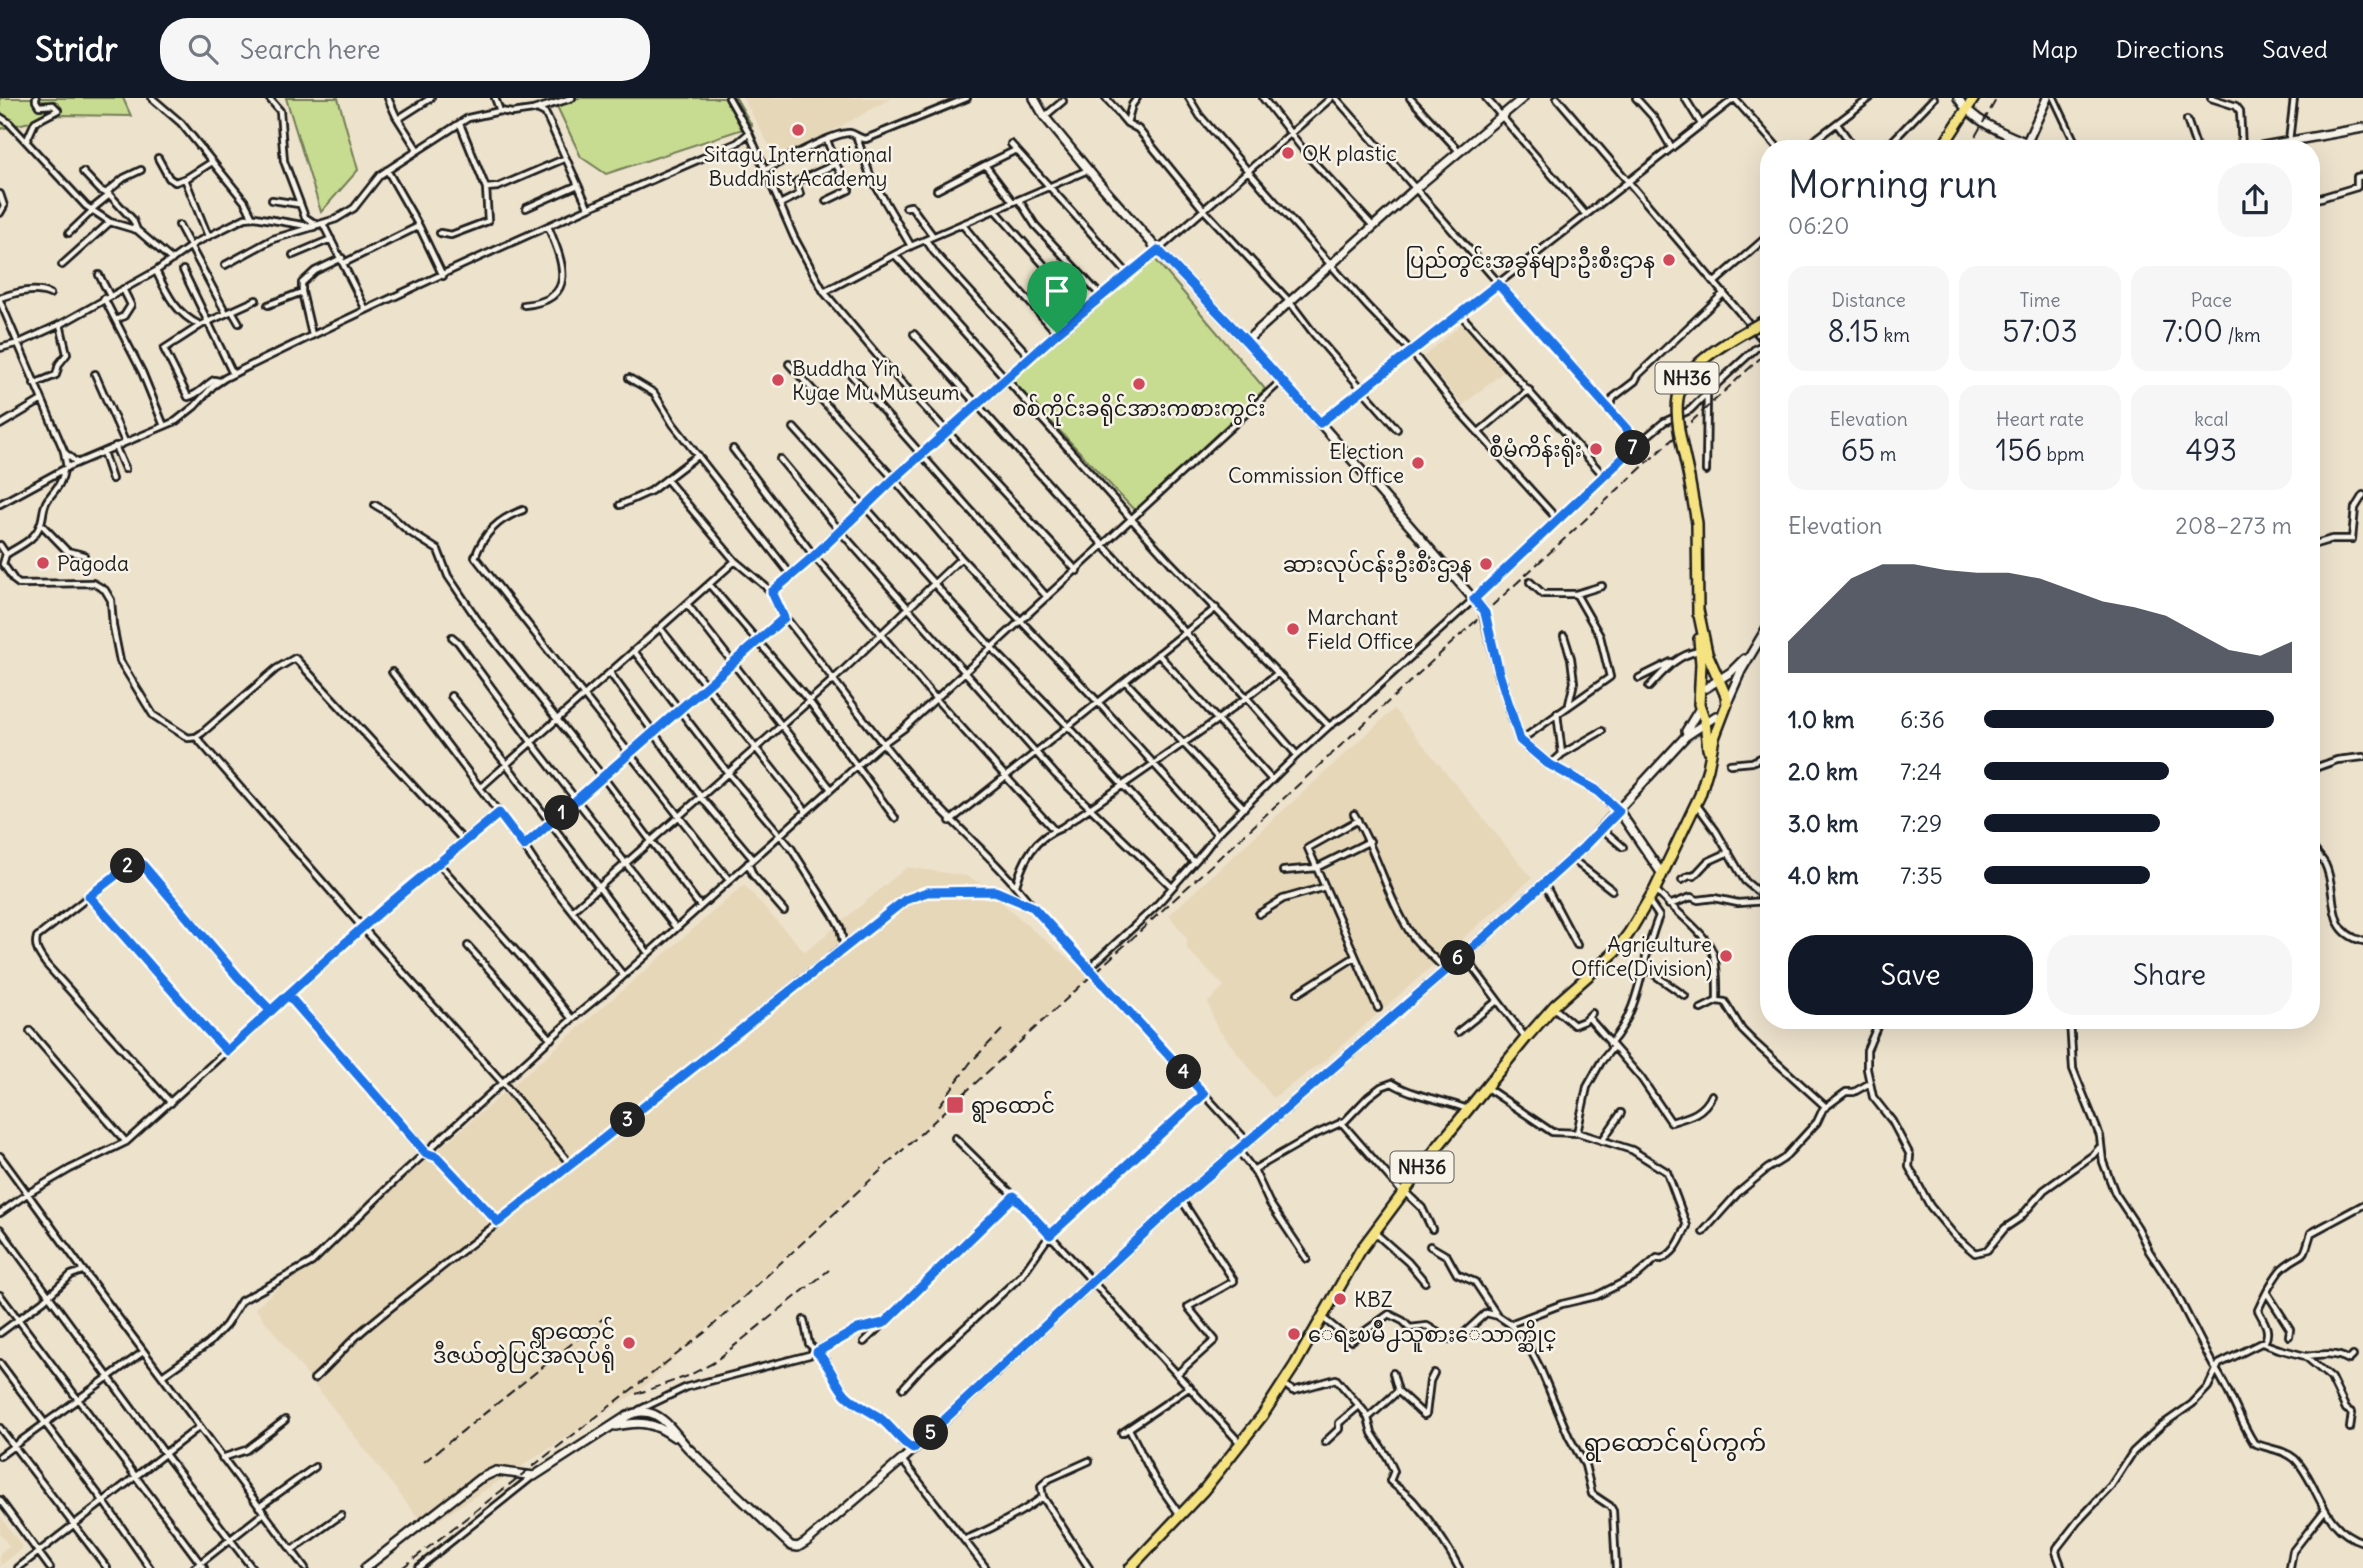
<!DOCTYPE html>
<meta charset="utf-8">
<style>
:root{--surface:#fff;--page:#f6f6f7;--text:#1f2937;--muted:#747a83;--accent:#111827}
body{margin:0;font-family:Delius,"Noto Sans Myanmar",sans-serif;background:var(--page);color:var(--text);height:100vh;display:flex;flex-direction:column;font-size:26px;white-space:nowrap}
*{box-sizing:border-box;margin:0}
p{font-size:23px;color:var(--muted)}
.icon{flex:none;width:38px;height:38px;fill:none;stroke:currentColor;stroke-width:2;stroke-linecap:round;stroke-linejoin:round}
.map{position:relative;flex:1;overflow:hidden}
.sheet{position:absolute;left:1760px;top:42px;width:560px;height:889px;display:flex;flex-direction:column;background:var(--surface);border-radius:28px;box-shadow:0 7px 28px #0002}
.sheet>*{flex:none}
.pin{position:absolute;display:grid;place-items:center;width:60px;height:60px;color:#fff;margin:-72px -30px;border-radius:50% 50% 50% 0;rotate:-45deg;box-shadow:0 0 7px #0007}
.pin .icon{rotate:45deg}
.km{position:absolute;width:35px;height:35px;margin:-18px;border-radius:50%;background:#222;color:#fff;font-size:19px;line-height:35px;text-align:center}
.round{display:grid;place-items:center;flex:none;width:74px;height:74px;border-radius:28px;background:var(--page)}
.headline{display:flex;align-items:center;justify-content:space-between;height:119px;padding:0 28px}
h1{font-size:38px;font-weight:600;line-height:52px}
.metrics{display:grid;grid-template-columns:repeat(3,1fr);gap:10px;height:119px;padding:7px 28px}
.metrics div{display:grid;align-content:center;border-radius:18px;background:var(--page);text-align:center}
.metrics b{font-size:30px;font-weight:600}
.metrics small{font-size:19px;font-weight:400}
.metrics p{font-size:19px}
.chart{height:196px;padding:14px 28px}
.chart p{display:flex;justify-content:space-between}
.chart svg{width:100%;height:126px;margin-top:7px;fill:var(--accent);opacity:.7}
.action{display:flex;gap:14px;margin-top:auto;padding:14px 28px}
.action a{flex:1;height:80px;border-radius:28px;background:var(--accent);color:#fff;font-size:28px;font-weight:600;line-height:80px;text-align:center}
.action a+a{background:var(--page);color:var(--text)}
ul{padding:0 28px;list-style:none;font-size:23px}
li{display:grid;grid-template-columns:112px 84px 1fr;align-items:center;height:52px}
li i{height:18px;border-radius:9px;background:var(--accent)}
header{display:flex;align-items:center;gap:42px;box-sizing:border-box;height:98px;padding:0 35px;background:var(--accent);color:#fff}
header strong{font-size:33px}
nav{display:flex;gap:38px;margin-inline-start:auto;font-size:24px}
.search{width:490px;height:63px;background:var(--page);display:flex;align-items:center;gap:18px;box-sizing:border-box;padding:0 24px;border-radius:28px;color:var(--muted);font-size:26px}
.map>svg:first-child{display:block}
</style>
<header>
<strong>Stridr</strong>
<div class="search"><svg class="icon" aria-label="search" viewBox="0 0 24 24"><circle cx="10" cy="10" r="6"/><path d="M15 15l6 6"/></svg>Search here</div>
<nav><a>Map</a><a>Directions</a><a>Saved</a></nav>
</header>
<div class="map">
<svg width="2363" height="1470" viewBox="0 0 2363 1470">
<rect width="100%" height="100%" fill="#ede2cc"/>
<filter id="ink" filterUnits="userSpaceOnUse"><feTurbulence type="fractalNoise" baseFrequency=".0143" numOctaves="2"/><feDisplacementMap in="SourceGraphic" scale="14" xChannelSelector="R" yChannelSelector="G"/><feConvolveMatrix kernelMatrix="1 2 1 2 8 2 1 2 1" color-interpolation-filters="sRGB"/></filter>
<g filter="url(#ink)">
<path fill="#e6d7b9" d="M743,0H892L778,63Z
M1463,225L1503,274L1463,307L1423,259Z
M1394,611L1532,780L1323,964L1273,1000L1216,928L1208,904L1224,888L1187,851V841L1169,817Z
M907,769L966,778L979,784L1028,828L1090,878L640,1292L426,1430L255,1210L744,787L805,854Z
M1,1419L23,1450L0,1468V1455L9,1448L0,1436Z"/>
<path fill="#c8dc91" stroke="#727c56" stroke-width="2" d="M0,0H123L131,18L60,17L0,31Z
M286,0H338L358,72L321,114Z
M553,0H736L752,28L606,76L581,59Z
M1155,161L1265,291L1135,413L1011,281Z"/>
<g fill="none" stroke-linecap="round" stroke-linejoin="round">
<defs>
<path id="street" d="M152,0L181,25L245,104L252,118
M269,0L280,13L284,63L295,92L305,119L317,127L336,121L354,110L380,77L468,20L500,13L512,15L533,12L572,0
M388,0L396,18L417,51
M495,0L500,13
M729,0L749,35L794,139L824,194L888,270L1077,473
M1106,0L1127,25L1138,31L1204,112L1289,203L1314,236L1397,331
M1189,0L1200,18L1270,98L1368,209L1411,253L1458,312L1558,422
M1263,0L1309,59L1373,128
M1336,0L1639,345
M1410,0L1459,53
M1486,0L1586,117
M1557,0L1769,249
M1636,0L1654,20L1671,49
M1685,0L1701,26
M1734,0L1779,51
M2054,0L2078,51
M2211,0L2236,8L2240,13L2242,51
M539,12L545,15L548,21L588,109
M1045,18L1063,3
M0,19L8,24L86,108L110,124L137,132L172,162
M398,21L431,0
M2187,22L2197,51
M1127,25L1132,7L1137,0
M1837,26L1855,51
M857,40L870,77
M27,42L35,24L58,12L53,7L39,8L36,3V0
M2289,43L2294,0
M1011,46L1128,176
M1803,51L1870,0
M1885,51L1934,0
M158,60L169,80L175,84L187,80L212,64
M985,67L1016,52
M387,72L419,128L443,178
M765,72C781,64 835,33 850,35C856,36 859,41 866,41L967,0
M83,74L100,92L106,95
M185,81L208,138
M876,88L911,148
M486,90L498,89L566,60
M937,92L985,67L1013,104
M0,96L4,108L0,115
M2317,101L2357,89V79L2363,78
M272,102L299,106
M1019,102L1035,127L1101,198
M826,103L849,92L836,66
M780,106L800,96L796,84L836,66L827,42
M906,109L911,108L933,138
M526,110L578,87
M92,111L108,98
M995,112L1084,212
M323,126L366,212
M962,126L983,152L1057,235
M179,127L226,215
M137,132L133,122L107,94L124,80L141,72
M69,135L93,112
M440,135L451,137L488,123L486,90L460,26
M926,142L934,154L1030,259
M293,157L331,141
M895,157L1170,464L1329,628
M344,165L419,128
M62,167L110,124
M225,167L273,141L313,129
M183,172L233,276
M156,173C167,196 176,216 200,227
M99,177L110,198
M1715,184L1769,137
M824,194L911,148L1088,72
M0,200C16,194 35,189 50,196
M104,200L142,274L164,328
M0,203L64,353L67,370
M268,207L302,194
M524,207C579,202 563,164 548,128
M232,213L239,225
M1461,217L1604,378
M116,222L124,218L131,207L123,191
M914,236L1104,448L1247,600L1297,657
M312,237L302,194V185L315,173L342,160
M0,250L19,245L63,225L156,173L195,145L245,120L255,119L314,129L316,127
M789,266L894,381L961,460L1098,604L1217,736
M846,271L1047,499
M95,276L125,344
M629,280L654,295L673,326L791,477
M219,283L214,282C205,287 199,297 188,299L164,251L201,227L256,202
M34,286L56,277L59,266L67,256L60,226
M1608,310L1614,299L1635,283L1638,277L1724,195
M1320,325L1735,0
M0,327L42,302
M794,330L992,550L1068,628L1194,764
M1479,334L1529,292
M115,348L125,371
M733,351L814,458L935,600L1054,732
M64,354L77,365
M103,354L112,381
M780,361L840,433L1055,676L1172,789
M1706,373L1707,295L1756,250L1765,246
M667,382L735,463L772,494L784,520L789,524C829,574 866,627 908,676C948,722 996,761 1033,809L1247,1043
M0,406L70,368L176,323L195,308L213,288L225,280C393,197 565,119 737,45L749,35
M375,407L387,414L408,433L438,452L448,478L477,521L603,679L700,808
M620,407L651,393L698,357
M523,412C498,421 484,435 475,459L729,782
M41,426L67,453L84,457
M0,447L6,456L3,466L15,483L19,486L93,485L105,492L111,502L113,528L120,563L153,617L188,640L196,639L202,635L276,571L295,560L465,744
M2312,447L2332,441H2352L2355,410L2363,397
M7,456C19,448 35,442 40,427C44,419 42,409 48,401C56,391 62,385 64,372
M1530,484L1543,496H1576L1602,488
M709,486L809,603L895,720
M772,494L814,458L894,381L1057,235L1158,152L1331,0
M687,506L831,691
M660,530L806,713
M1564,538L1571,560L1574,584L1569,606
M452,539L458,544L532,645L676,830
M634,553L728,675L791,750L834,818L840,829L844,849
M1158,556L1272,682
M392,574L524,748L541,774L623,877
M610,575L701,699L753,761
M1639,580L1671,564
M1125,583L1244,710
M1649,589C1664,573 1676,557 1699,553
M451,598L507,667L648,855
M1557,615L1562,656
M196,639L363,830L503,985L571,1067
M1521,642L1610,579L1600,538L1576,496
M1551,666L1562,656L1602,633
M1730,666L1752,664L1769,656
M2312,671L2337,662L2363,659
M480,690L735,463
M1697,707L1716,733L1745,783L1769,803
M1354,716C1377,754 1387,799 1411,836C1419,849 1435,859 1445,872
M1358,722L1308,750L1378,910
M950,723L1216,510
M1602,731L1623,749
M524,748L784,520
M2312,748C2315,754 2321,759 2325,766C2339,794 2323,833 2363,843
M1572,761L1612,792
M748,765L753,777L784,813
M439,766L529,868L572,921
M1283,773L1316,770L1370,743
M1682,782L1689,778H1694L1707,764L1729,754
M1544,785L1577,847
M1016,787C1024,761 1034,740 1061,730L1217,622L1278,575
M1656,792C1670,810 1709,836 1714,858C1718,872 1717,889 1717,903L1701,911
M89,798L206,931L227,953
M1669,807L1691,799L1698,802L1714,800L1738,805L1766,803
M573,812L834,581L961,460
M1259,816L1283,801L1325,789
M468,848L551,941
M1463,856L1525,939
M1642,868L1685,898
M1089,870L1155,809L1205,752L1217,736L1297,657L1329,628L1351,613L1474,501L1639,345L1664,324L1690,312L1707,295
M1298,895L1355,859
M288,897L426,1055L437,1059L498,1124
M1717,903L1725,904L1742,932L1755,945L1826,1009
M1554,910L1574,927L1584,923L1592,915
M1588,919L1641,980L1671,1024C1689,1019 1704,1015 1712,997
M1880,922L1867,952V971L1873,999L1892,1023L1910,1057L1909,1069L1930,1108L1955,1138L1975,1155L1987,1152L2005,1130L2020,1120L2044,1092L2093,1057L2099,1050
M2070,922L2073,971L2100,1038L2103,1064L2115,1095L2138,1130L2149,1153L2174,1191L2213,1267C2230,1291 2238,1320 2254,1345C2267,1351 2284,1351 2295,1361C2320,1387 2321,1431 2363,1444
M30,933L126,1044
M1458,934L1497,903
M1610,946C1643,909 1640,862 1659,818L1648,802
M171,1005L46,866C39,856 34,850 37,839L132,765L137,764L148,772L238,879L271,913
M1341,1024L1402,1094
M1577,1035L1587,989L1601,964L1613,949
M955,1040L1014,1098L1241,1346
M1602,1043L1621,1015
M1238,1052L1255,1074L1269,1104L1307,1161
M0,1058L83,1172L305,1470
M1253,1072L1312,1038L1345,1023L1368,999L1381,989L1392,985C1415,999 1442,1001 1467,1011
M1404,1093L1422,1110L1432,1131
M0,1115L27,1096L70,1071L126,1044L372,821L499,715
M0,1131L165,1356L252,1470
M1374,1134L1408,1164L1425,1184
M1703,1134L1738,1095L1767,1071L1783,1061L1817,1024L1823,1011L1846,994H1854L1870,985
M1430,1148L1447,1158L1457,1176L1475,1184L1497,1217
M2267,1195L2290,1231L2289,1238
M0,1197L204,1470
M1323,1220L1351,1243L1389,1216L1403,1223L1410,1230L1427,1228L1449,1241L1460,1239L1486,1215L1498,1218L1510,1226L1562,1206L1596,1198L1636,1178L1657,1160L1661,1161C1676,1155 1680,1142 1687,1128L1667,1074L1632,1052L1579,1035L1552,1034L1487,990
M804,1222L809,1246L825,1262L845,1296L855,1306L878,1318L893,1332L902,1344L913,1351
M1510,1226L1527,1245L1540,1270L1569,1339L1585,1367L1592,1396L1610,1408L1613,1413L1616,1470
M0,1235L43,1203L71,1177L82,1173
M864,1244L1014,1098
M2262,1245L2279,1251L2305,1258L2331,1280L2346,1311L2352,1315L2350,1330
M2306,1258C2321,1256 2335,1254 2349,1262L2353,1258
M0,1265L104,1404L150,1470
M1177,1276L1215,1242L1188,1209L1234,1183L1181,1101
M162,1278L209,1245L226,1227L241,1203L312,1164L399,1079L572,921L612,888L878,649L903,631L1281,283
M314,1281C333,1265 347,1245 367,1229C435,1173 505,1120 574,1065C684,977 792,887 905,802L927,794L995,793L1033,809
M1284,1286L1293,1293L1336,1281L1363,1312L1368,1320L1372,1335L1388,1360L1394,1373L1390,1383C1398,1391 1408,1396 1415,1405C1432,1425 1447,1447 1459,1470
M903,1290L920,1271L1022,1177L1050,1137L1204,996
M1398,1293L1424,1317L1426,1316L1430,1283L1434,1275
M639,1312L687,1289L809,1257L858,1231L884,1225
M1368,1320L1398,1293L1393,1275
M0,1330L107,1470
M1129,1331L1154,1380L1180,1417
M1122,1335L1190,1289
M1325,1344L1339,1331V1325L1359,1308
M0,1358L143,1254
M222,1360L246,1352L285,1322
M902,1362L986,1470
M0,1402L50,1470
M259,1409L315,1369
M964,1442C992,1431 1019,1416 1043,1399
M292,1452L341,1417
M18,1470L199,1329
M194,1470L264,1415
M418,1470L533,1378
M1089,1470L1043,1399L1041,1388L1049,1381L1089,1363
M2062,1470L2056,1454L2057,1450L2078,1423L2111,1388L2133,1354L2162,1327L2192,1306L2208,1289L2219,1266L2265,1243C2271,1232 2263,1222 2258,1212C2263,1201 2275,1175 2285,1168C2307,1151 2302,1165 2311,1135L2363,1107
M2290,1470L2293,1453L2325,1412"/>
<path id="secondary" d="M1034,0L1044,18L1099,85L1158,152L1246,243L1320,325L1483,512L1499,575L1520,642L1547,665L1596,692L1619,713L1662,776
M1958,0C1972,23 2003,35 2027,45
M2024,51L2047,0
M2247,51L2363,30
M1246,243L1416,90L1523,0
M1706,590L1731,574L1744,561
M1727,605L1741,573L1769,526
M1686,633L1700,610
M616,1328C640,1323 654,1324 674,1339
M365,1470L479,1381L496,1373L534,1378L624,1320C632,1315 640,1312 650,1315C667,1320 677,1339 689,1351C723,1384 757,1416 791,1448L798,1449L806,1444L902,1362L1181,1101L1487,837L1584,749L1686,638L1716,618"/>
<path id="highway" d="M1941,51L1974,0
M1689,380L1697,425L1698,516
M1699,541L1701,566L1699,606L1705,623L1708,651
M1130,1470L1203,1393L1262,1318L1295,1267L1360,1153L1439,1047L1526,940L1555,907L1615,854L1629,835L1655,791L1700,697L1708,670L1714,640L1727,606L1726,598L1707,555L1698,512"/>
</defs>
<use href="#street" stroke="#1c1c1c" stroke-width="10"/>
<use href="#secondary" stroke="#1c1c1c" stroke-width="12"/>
<use href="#highway" stroke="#1c1c1c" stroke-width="14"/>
<use href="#street" stroke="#f7f3e8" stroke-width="4.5"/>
<use href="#secondary" stroke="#f7f3e8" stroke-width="7"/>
<use href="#highway" stroke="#f5e382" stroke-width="9"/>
<path stroke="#1c1c1c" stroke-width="2" stroke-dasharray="10 5" stroke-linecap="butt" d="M1968,51L1997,0
M939,1008L970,965L1002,932
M636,1296L688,1278L713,1265L829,1172
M424,1364L605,1219
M402,1470L708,1232L1769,252"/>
<defs>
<path id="highway-bridge" d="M1689,380C1685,358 1674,323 1678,300C1685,262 1739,238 1769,220"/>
</defs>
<use href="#highway-bridge" stroke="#1c1c1c" stroke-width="14" stroke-linecap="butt"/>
<use href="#highway-bridge" stroke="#f5e382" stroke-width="9"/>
</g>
</g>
<g fill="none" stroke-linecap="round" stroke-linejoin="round" filter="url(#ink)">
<defs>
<path id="route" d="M1057,235L894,381L814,458L772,494L784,520L524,748L499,715C457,751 412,785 371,822C322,865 275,909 227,953L206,931L89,798L132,765L137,764L142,766L238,879L271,913L288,897L426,1055L437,1059L498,1124L905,802L927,794L995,793L1033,809L1204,996L1050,1137L1014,1098L884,1225L858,1231L817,1254C829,1266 834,1283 845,1296C854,1306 865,1310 877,1318C891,1327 898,1342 913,1351L1181,1101L1487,837L1584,749L1619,713L1596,692L1547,665L1520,642L1499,575L1485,515L1474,501L1639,345L1498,186L1320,325L1246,243L1158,152L1057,235"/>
</defs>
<use href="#route" stroke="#fff" stroke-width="14"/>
<use href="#route" stroke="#1a73e8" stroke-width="9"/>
</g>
<g fill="#d1495b" stroke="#f7f3e8" stroke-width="2.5">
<circle cx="798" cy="32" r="7"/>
<circle cx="1288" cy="55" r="7"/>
<circle cx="1669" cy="162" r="7"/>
<circle cx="778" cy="282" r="7"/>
<circle cx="1139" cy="286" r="7"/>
<circle cx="1596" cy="351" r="7"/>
<circle cx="1418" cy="365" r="7"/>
<circle cx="43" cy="465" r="7"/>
<circle cx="1486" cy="466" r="7"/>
<circle cx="1293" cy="531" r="7"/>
<circle cx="1726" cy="858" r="7"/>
<rect x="946" y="998" width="18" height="18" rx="3.5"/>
<circle cx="1340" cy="1201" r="7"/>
<circle cx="1294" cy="1236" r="7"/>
<circle cx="629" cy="1245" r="7"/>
</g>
<g text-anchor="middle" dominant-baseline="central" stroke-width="5" stroke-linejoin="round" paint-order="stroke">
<g fill="#f7f3e8" stroke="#5e5c59" stroke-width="2">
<rect x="1655.5" y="264.5" width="63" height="31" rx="5"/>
<rect x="1390.5" y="1053.5" width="63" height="31" rx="5"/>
</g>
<g font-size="19" font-weight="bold" fill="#1c1c1c">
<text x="1687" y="280">NH36</text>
<text x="1422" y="1069">NH36</text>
</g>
<g font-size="21" fill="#1c1c1c" stroke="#f7f3e8" text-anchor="start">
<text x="1302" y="55">OK plastic</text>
<text x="798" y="56" text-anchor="middle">Sitagu International<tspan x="798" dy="24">Buddhist Academy</tspan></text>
<text x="1655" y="162" text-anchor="end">ပြည်တွင်းအခွန်များဦးစီးဌာန</text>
<text x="792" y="270">Buddha Yin<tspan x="792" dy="24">Kyae Mu Museum</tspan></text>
<text x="1139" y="310" text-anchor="middle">စစ်ကိုင်းခရိုင်အားကစားကွင်း</text>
<text x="1582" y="351" text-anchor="end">စီမံကိန်းရုံး‌</text>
<text x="1404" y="353" text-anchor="end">Election<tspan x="1404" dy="24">Commission Office</tspan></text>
<text x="57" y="465">Pagoda</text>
<text x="1472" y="466" text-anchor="end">ဆားလုပ်ငန်းဦးစီးဌာန</text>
<text x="1307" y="519">Marchant<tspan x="1307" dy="24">Field Office</tspan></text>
<text x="1712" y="846" text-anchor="end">Agriculture<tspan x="1712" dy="24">Office(Division)</tspan></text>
<text x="971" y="1007">ရွာထောင်</text>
<text x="1354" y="1201">KBZ</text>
<text x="615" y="1233" text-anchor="end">ရွာထောင်<tspan x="615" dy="24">ဒီဇယ်တွဲပြင်အလုပ်ရုံ</tspan></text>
<text x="1308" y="1236">ေရႊၿမိဳ႕သူစားေသာက္ဆိုင္</text>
</g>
<g font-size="24" fill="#1c1c1c" stroke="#f7f3e8">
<text x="1675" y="1344">ရွာထောင်ရပ်ကွက်</text>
</g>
</g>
</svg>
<div class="pin" style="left:1057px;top:235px;background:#1e9e55"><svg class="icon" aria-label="arrive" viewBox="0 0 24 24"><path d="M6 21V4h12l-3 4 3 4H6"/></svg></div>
<b class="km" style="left:562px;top:715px">1</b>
<b class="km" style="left:128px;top:768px">2</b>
<b class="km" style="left:628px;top:1022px">3</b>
<b class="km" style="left:1184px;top:974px">4</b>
<b class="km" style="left:931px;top:1335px">5</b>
<b class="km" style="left:1458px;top:860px">6</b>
<b class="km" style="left:1633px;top:350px">7</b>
<section class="sheet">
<div class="headline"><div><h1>Morning run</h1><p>06:20</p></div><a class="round"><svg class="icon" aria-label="share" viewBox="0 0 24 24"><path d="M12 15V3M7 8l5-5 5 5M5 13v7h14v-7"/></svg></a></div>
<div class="metrics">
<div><p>Distance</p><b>8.15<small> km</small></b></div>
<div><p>Time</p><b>57:03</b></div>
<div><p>Pace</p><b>7:00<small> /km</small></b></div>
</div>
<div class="metrics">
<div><p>Elevation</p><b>65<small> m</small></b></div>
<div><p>Heart rate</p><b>156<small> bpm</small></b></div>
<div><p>kcal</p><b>493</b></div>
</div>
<div class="chart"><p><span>Elevation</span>208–273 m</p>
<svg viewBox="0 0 160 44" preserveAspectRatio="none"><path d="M0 44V33L10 22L20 11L30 6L40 6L50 8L60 9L70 9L80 11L90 15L100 19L110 21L120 24L130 30L140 36L150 38L160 33V44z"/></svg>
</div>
<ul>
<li><b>1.0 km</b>6:36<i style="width:94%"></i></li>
<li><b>2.0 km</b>7:24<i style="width:60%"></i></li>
<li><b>3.0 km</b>7:29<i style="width:57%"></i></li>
<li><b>4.0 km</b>7:35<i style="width:54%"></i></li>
</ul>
<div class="action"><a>Save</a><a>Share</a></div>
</section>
</div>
